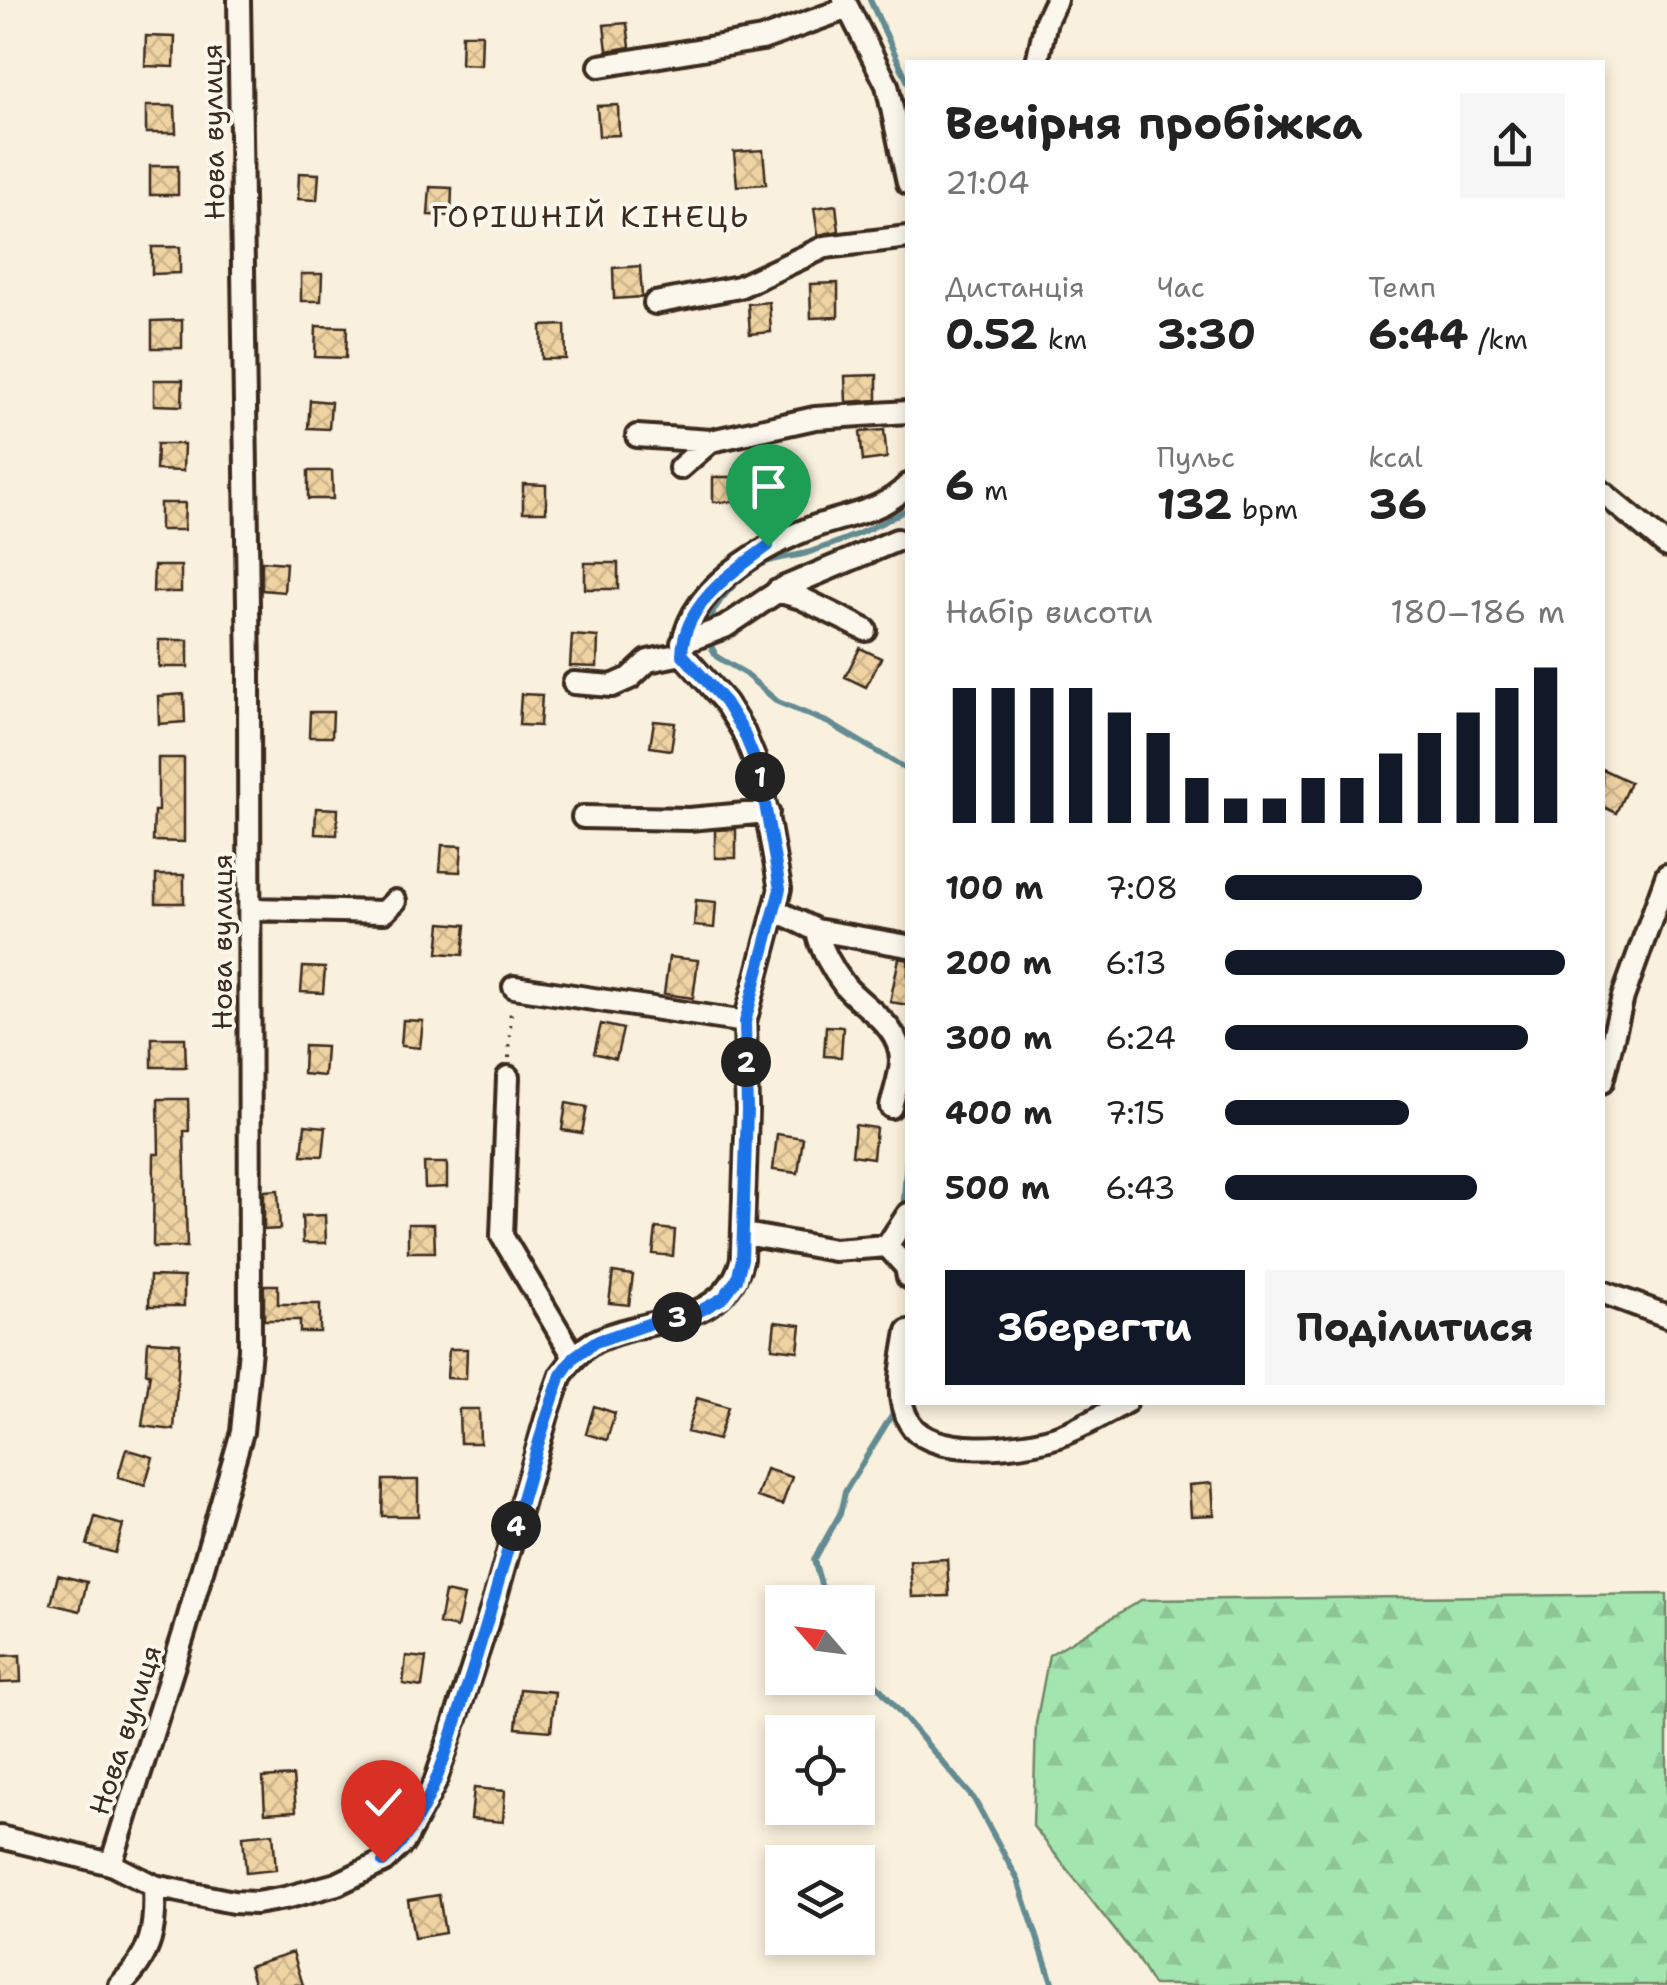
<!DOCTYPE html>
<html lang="uk">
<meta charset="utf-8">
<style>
:root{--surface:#fff;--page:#f6f6f6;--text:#222;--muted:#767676;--accent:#111827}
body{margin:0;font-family:"Shantell Sans",sans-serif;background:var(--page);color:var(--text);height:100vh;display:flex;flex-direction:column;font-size:38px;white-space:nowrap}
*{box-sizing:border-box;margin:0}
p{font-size:32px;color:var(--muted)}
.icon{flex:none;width:55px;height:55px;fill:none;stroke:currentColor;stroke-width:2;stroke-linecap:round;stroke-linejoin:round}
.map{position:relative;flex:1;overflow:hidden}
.sheet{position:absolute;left:905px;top:60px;width:700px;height:1345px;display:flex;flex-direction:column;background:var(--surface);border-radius:0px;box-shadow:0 5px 15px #0003}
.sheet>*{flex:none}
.needle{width:65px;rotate:298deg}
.tools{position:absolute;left:765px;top:1585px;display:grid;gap:20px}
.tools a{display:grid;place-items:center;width:110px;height:110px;border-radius:0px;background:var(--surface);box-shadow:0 5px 15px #0003;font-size:50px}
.pin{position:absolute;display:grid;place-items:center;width:85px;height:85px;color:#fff;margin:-102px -42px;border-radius:50% 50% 50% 0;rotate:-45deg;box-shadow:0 0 10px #0007}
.pin .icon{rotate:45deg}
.km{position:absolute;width:50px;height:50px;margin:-25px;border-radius:50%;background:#222;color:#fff;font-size:28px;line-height:50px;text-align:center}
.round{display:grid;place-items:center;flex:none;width:105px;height:105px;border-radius:0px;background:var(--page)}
.headline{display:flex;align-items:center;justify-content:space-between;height:170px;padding:0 40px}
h1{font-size:45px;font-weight:700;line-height:75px}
.figures{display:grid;grid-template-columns:repeat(3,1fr);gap:15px;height:170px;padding:10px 40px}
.figures div{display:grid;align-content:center}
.figures b{font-size:42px;font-weight:700}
.figures small{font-size:28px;font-weight:400}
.figures p{font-size:28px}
.chart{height:280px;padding:20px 40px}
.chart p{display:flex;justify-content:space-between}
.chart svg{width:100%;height:180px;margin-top:10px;stroke:var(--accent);stroke-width:6}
.primary-button{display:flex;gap:20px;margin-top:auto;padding:20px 40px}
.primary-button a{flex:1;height:115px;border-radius:0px;background:var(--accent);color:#fff;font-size:40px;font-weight:700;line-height:115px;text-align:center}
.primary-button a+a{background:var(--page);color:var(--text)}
ul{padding:0 40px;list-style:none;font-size:32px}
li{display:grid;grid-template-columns:160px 120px 1fr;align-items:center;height:75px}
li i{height:25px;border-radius:12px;background:var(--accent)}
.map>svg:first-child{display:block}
</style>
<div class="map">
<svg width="1667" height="1985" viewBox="0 0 1667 1985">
<defs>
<pattern id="forest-firs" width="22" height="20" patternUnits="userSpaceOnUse" patternTransform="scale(2.5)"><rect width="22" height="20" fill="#a3e5af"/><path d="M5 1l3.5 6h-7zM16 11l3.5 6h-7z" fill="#8dc596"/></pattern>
<pattern id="building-cross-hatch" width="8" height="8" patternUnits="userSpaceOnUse" patternTransform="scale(2.5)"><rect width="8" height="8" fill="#efd3a3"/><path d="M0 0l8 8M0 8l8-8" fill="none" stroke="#ceb58c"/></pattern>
</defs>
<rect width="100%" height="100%" fill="#f9f0dd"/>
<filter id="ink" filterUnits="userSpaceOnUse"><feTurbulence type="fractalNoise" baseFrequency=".01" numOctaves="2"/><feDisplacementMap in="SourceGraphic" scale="20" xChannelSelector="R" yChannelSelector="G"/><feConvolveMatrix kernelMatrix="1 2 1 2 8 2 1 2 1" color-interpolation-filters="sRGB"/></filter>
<g filter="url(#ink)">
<path fill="url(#forest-firs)" stroke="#6f8866" stroke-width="2.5" d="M1667,1594V1985H1153L1136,1957L1033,1826L1036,1724L1049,1655L1141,1600Z"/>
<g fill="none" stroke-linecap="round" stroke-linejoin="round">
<path stroke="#648b92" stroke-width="6" d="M870,0L908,82
M707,627C713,602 740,576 762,564C775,557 793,557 807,553C842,542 876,527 908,509
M707,639L717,657L743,672L778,702L829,723L908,770
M903,1214L908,1140
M826,1602L814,1560L840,1514L845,1492L896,1408
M858,1663L974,1799L1018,1880L1053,1985"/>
</g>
<path fill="url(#building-cross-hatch)" stroke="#3b2a1e" stroke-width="2.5" d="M627,23L630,47L607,51L604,25Z
M462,34H482L481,65L461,64Z
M146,36L175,37L174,67L145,66Z
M618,105L619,135L599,136L597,106Z
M146,106H175L176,133H146Z
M763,150L766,184L737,186L734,152Z
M150,166H178V195H150Z
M299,173L319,174L317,200L298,199Z
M430,187L452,188L451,216L428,215Z
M836,205L839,231L818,235L814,208Z
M152,247H180V273L152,274Z
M640,266L642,297L614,299L613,268Z
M301,274H322L321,301H301Z
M838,283V317L811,318L810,284Z
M769,302L771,332L750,334L748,304Z
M182,320V348H152V321Z
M565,325L566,359H542L541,326Z
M316,326L347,327L346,358L315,357Z
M877,375V400L846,402L845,376Z
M154,380H183L182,406L154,405Z
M310,400L331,402L329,429L308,428Z
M884,430L887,458L863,461L860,432Z
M157,444H184L183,471L156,470Z
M308,471H332L333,499H308Z
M713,477H734L735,502H713Z
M523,484L546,485V512H523Z
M160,503H185L184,530H160Z
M262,561L286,563L284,592L262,590Z
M585,563H618V589H585Z
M154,566H181V592H153Z
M572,635L598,637L597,667L570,666Z
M159,640H188V667H159Z
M860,648L881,658L866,687L845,677Z
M184,694L185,722L159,724L158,696Z
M521,694L542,695L540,726L519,725Z
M310,712H333L332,737H309Z
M654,721L675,723L671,750L650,747Z
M158,758H184V842L153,841L154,811H158Z
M1602,769L1630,782L1616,813L1602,806Z
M316,808L338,809L337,835L315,834Z
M736,829V858H715V830Z
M442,845L462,846L460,872L440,871Z
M156,875H184V903H156Z
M696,900L716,902L714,928L694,926Z
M441,923L466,925L463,955L438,953Z
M669,957L698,960L693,998L664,994Z
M899,958L908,960V1005L890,1002Z
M303,967L325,968L323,993L301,992Z
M403,1020L423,1021L420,1048L401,1046Z
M601,1024L623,1029L616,1059L594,1053Z
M826,1026L843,1027L841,1057L824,1056Z
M152,1038H185L186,1067H152Z
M304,1046L326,1047L324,1076L303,1074Z
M158,1099H188L189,1131H184L187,1247H153L154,1154H159Z
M566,1103L587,1107L582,1133L562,1130Z
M305,1125L326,1127L323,1156L302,1155Z
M855,1125L876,1128L873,1158L852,1155Z
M777,1134L803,1138L798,1173L773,1170Z
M424,1163H447V1187L425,1188Z
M278,1190L280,1229L264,1230V1191Z
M325,1215L326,1243H303L302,1216Z
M408,1224H434L435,1252H408Z
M656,1228L675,1230L673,1256L653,1254Z
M613,1272L633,1275L629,1305L609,1303Z
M150,1276L184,1277V1306H149Z
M264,1285H278V1304H320V1332H300V1320H264Z
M775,1322L801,1325L798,1351L772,1348Z
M148,1341L180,1343L174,1430L142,1426L150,1373H146Z
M449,1349H467L466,1379L447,1378Z
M697,1398L728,1407L718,1440L687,1432Z
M594,1406L615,1413L607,1440L586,1434Z
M459,1409H479L480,1443H460Z
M126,1449L153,1457L145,1485L118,1477Z
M766,1469L792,1477L782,1505L757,1497Z
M383,1480H418V1516H382Z
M1212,1483L1214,1515L1191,1516L1189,1485Z
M95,1517L123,1525L115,1553L87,1545Z
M947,1559L949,1596L912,1597L910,1561Z
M58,1575L87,1582L80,1611L51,1604Z
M445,1592L464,1596L457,1628L439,1624Z
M20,1655L21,1682L0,1683V1656Z
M406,1656L426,1658L422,1687L403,1684Z
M520,1689L555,1692L551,1731L516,1728Z
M293,1776L296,1811L265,1813L263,1778Z
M474,1788L505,1791L503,1822L471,1819Z
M273,1833L276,1870L246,1873L243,1836Z
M439,1895L445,1933L414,1938L408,1900Z
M293,1952L303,1985H255L249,1966Z"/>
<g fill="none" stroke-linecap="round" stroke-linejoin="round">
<defs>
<path id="minor" d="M844,0L887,85L908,183
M1037,62L1046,21L1056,0
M600,66L762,39L848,8
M655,303L739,287L825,247L908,237
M637,436L711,441L815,418L908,412
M680,468L711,441
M1602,492L1667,546
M777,591L801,598L866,630
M682,643L725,627L783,588L897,540
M574,683L612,686L630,678L648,661L682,654
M583,817L689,819L768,812
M250,909L384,912L395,901
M777,911L816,930C822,951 831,968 845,986C865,1009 900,1025 901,1060C901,1075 894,1093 891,1107
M816,930L908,946
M514,987L745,1022
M508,1077L502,1236L574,1357
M1602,1082L1623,997L1667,875
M745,1234L834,1250L887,1246L906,1267L908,1277
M887,1246L908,1214
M1602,1292L1667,1316
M908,1331C904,1359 893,1396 909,1422C930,1459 1021,1448 1056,1437C1079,1429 1104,1415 1126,1402
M0,1837L111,1864L154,1886L233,1902L256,1903L285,1898L337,1884L383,1862L404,1842L435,1783L496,1596L547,1415L561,1375C571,1362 580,1350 594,1342C649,1314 723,1330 742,1259L747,1110L745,1022L780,889L759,770L743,731L725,702L682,654C685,589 762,546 816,526C848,515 884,511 908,485
M111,1864L185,1630L242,1432L250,1349L249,673L239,0
M120,1985C152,1955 156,1928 154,1886"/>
</defs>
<use href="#minor" stroke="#3b2a1e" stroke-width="28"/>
<path stroke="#3b2a1e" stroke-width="4" stroke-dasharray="2.5 8" stroke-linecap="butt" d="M509,1058L511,1007"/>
<use href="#minor" stroke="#fbf7ec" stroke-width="20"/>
</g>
</g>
<g fill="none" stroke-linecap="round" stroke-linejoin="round" filter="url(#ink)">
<defs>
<path id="route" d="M383,1862C432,1816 448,1746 468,1684C501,1582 525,1476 561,1375L574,1357L595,1342L654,1322L698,1312L723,1298L737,1279L742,1259L747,1110L745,1022L780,889L759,770L743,731L725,702L682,654C684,604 731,573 768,546"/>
</defs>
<use href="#route" stroke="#fff" stroke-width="20"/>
<use href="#route" stroke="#1a73e8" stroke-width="12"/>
</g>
<g text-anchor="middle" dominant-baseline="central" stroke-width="8" stroke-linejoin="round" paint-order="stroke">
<g font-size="28" fill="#3b2a1e" stroke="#fbf7ec">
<text transform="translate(213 132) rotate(-91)">Нова вулиця</text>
<text transform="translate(222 942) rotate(-90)">Нова вулиця</text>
<text transform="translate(125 1730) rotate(-72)">Нова вулиця</text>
</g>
<g font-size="30" letter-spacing="2.5" fill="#3b2a1e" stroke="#fbf7ec">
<text x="591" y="216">ГОРІШНІЙ КІНЕЦЬ</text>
</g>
</g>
</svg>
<div class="tools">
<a><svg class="needle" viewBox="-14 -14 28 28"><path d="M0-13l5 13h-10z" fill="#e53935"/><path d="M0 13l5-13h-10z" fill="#767676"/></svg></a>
<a><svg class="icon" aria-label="locate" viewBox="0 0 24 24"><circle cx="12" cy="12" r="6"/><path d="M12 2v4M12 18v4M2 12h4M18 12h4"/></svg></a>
<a><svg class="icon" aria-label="layers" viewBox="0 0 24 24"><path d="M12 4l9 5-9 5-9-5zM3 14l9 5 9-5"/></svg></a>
</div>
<div class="pin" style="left:768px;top:546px;background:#1e9e55"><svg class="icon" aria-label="arrive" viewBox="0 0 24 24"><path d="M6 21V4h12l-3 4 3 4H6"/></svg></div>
<div class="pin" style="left:383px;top:1862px;background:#d93025"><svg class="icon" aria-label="check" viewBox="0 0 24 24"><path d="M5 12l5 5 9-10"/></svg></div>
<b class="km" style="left:760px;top:777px">1</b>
<b class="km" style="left:746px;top:1062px">2</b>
<b class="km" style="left:677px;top:1317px">3</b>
<b class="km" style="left:516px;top:1526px">4</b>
<section class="sheet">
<div class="headline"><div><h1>Вечірня пробіжка</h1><p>21:04</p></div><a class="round"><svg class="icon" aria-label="share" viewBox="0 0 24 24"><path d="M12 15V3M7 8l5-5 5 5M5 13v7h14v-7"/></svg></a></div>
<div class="figures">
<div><p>Дистанція</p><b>0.52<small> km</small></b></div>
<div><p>Час</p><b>3:30</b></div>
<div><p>Темп</p><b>6:44<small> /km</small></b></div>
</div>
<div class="figures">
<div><b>6<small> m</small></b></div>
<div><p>Пульс</p><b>132<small> bpm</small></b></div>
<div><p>kcal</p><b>36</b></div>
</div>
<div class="chart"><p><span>Набір висоти</span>180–186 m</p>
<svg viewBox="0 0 160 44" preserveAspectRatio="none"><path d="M5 44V11M15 44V11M25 44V11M35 44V11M45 44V17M55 44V22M65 44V33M75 44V38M85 44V38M95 44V33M105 44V33M115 44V27M125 44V22M135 44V17M145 44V11M155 44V6"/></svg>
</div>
<ul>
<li><b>100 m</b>7:08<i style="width:58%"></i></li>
<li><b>200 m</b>6:13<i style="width:100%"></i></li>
<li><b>300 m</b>6:24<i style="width:89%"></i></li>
<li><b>400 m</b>7:15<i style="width:54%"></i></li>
<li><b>500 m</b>6:43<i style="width:74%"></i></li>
</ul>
<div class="primary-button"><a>Зберегти</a><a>Поділитися</a></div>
</section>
</div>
